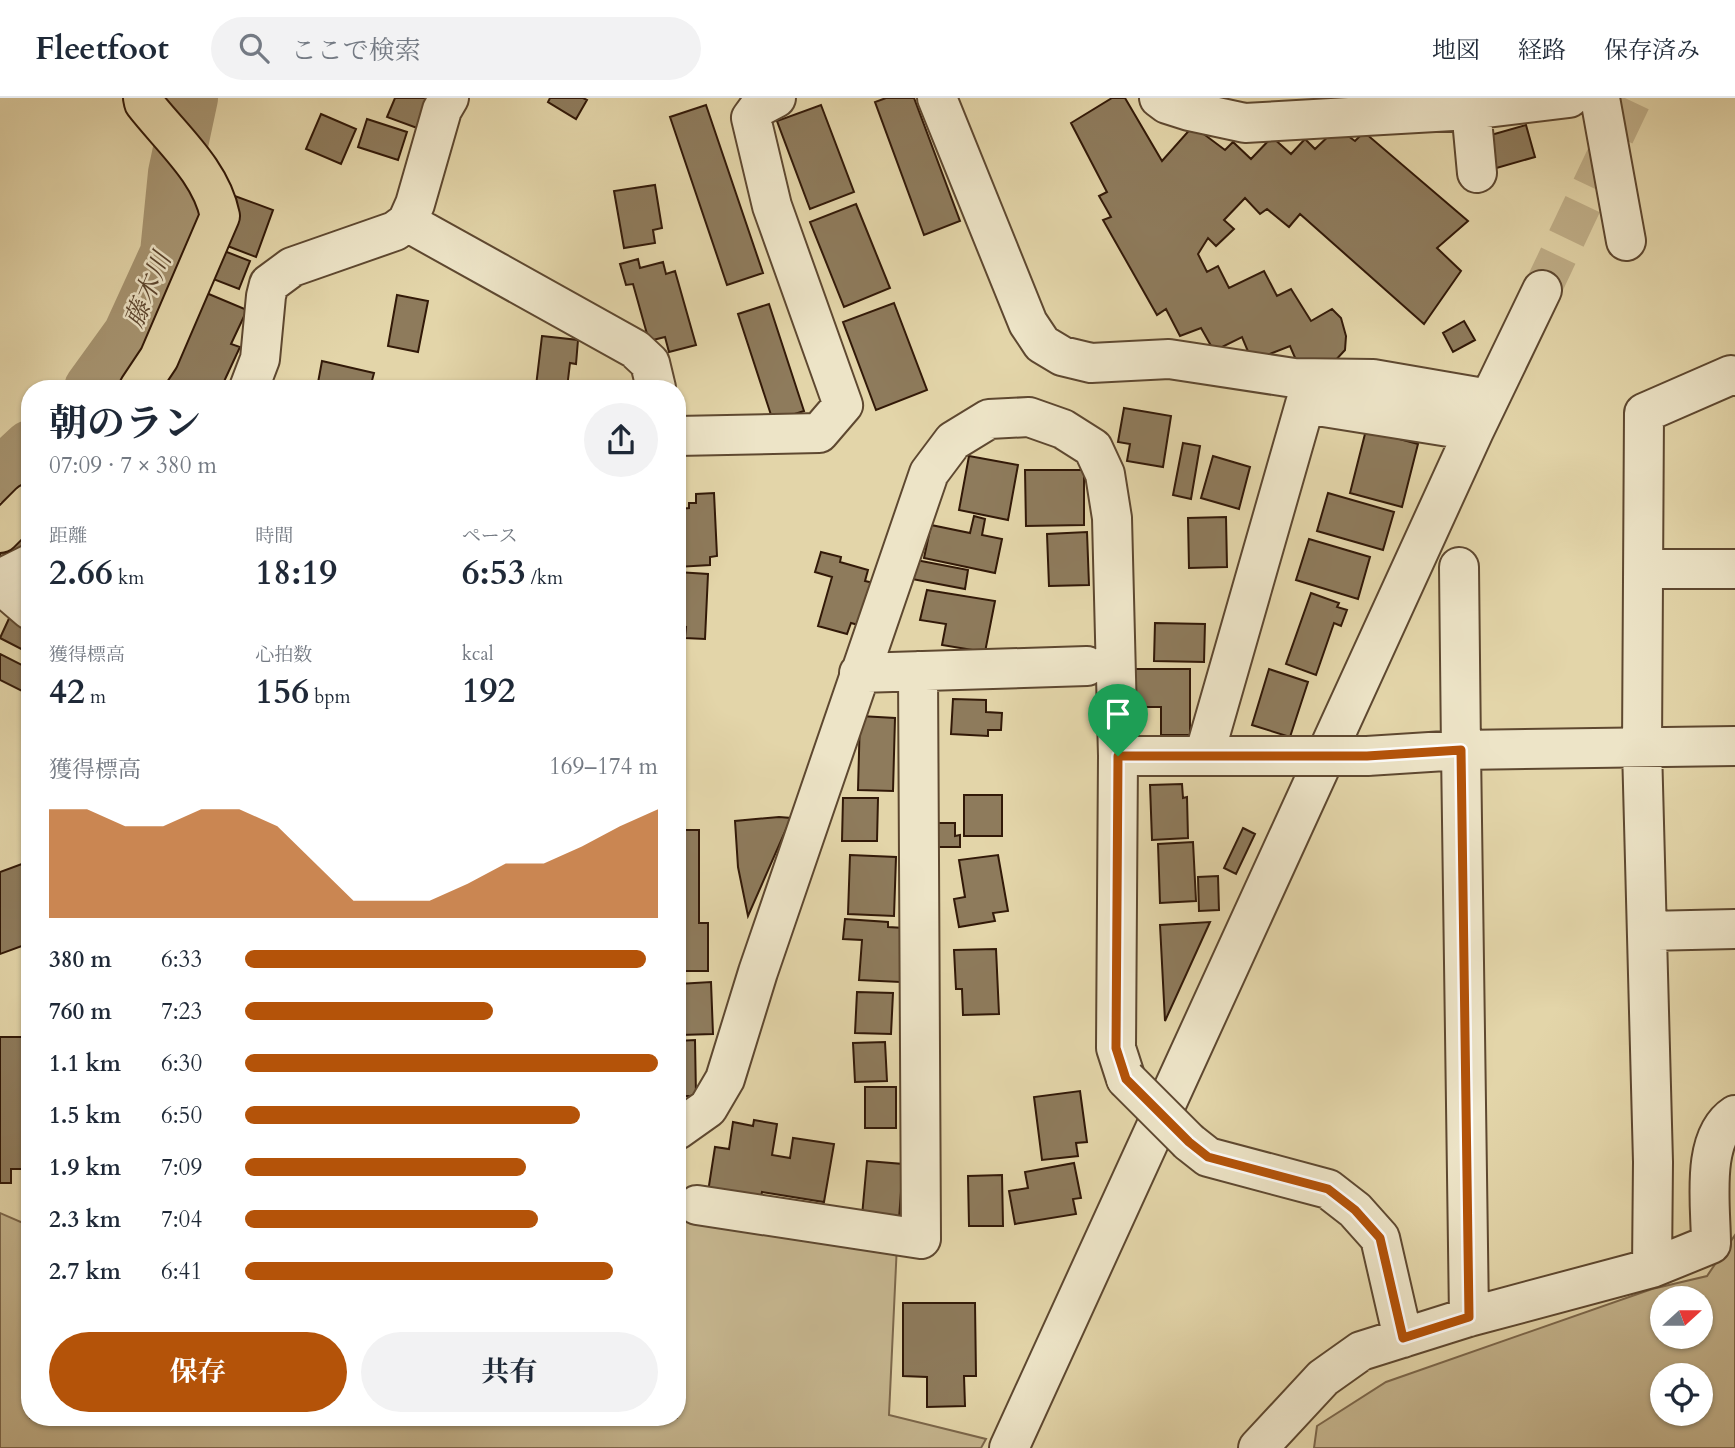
<!DOCTYPE html>
<html lang="ja">
<meta charset="utf-8">
<style>
:root{--surface:#fff;--page:#f2f2f3;--text:#1f2937;--muted:#747a83;--line:#e0e1e3;--accent:#b45309}
body{margin:0;font-family:Cardo,"Noto Serif JP",serif;background:var(--page);color:var(--text);height:100vh;display:flex;flex-direction:column;font-size:26px;white-space:nowrap}
*{box-sizing:border-box;margin:0}
p{font-size:23px;color:var(--muted)}
.icon{flex:none;width:38px;height:38px;fill:none;stroke:currentColor;stroke-width:2;stroke-linecap:round;stroke-linejoin:round}
.map{position:relative;flex:1;overflow:hidden}
.details{position:absolute;left:21px;top:282px;width:665px;height:1046px;display:flex;flex-direction:column;background:var(--surface);border-radius:28px;box-shadow:0 2px 5px #0004}
.details>*{flex:none}
.needle{width:46px;rotate:69deg}
.buttons{position:absolute;left:1650px;top:1188px;display:grid;gap:14px}
.buttons a{display:grid;place-items:center;width:63px;height:63px;border-radius:50%;background:var(--surface);box-shadow:0 2px 5px #0004;font-size:35px}
.pin{position:absolute;display:grid;place-items:center;width:60px;height:60px;color:#fff;margin:-72px -30px;border-radius:50% 50% 50% 0;rotate:-45deg;box-shadow:0 0 7px #0007}
.pin .icon{rotate:45deg}
.round{display:grid;place-items:center;flex:none;width:74px;height:74px;border-radius:37px;background:var(--page)}
.head{display:flex;align-items:center;justify-content:space-between;height:119px;padding:0 28px}
h1{font-size:38px;font-weight:700;line-height:52px}
.figures{display:grid;grid-template-columns:repeat(3,1fr);gap:10px;height:119px;padding:7px 28px}
.figures div{display:grid;align-content:center}
.figures b{font-size:35px;font-weight:700}
.figures small{font-size:19px;font-weight:400}
.figures p{font-size:19px}
.chart{height:196px;padding:14px 28px}
.chart p{display:flex;justify-content:space-between}
.chart svg{width:100%;height:126px;margin-top:7px;fill:var(--accent);opacity:.7}
.cta{display:flex;gap:14px;margin-top:auto;padding:14px 28px}
.cta a{flex:1;height:80px;border-radius:42px;background:var(--accent);color:#fff;font-size:28px;font-weight:700;line-height:80px;text-align:center}
.cta a+a{background:var(--page);color:var(--text)}
ul{padding:0 28px;list-style:none;font-size:23px}
li{display:grid;grid-template-columns:112px 84px 1fr;align-items:center;height:52px}
li i{height:18px;border-radius:9px;background:var(--accent)}
header{display:flex;align-items:center;gap:42px;box-sizing:border-box;height:98px;padding:0 35px;background:var(--surface);border-bottom:2px solid var(--line)}
header strong{font-size:33px}
nav{display:flex;gap:38px;margin-inline-start:auto;font-size:24px}
.search{width:490px;height:63px;background:var(--page);display:flex;align-items:center;gap:18px;box-sizing:border-box;padding:0 24px;border-radius:38px;color:var(--muted);font-size:26px}
.map>svg:first-child{display:block}
</style>
<header>
<strong>Fleetfoot</strong>
<div class="search"><svg class="icon" aria-label="search" viewBox="0 0 24 24"><circle cx="10" cy="10" r="6"/><path d="M15 15l6 6"/></svg>ここで検索</div>
<nav><a>地図</a><a>経路</a><a>保存済み</a></nav>
</header>
<div class="map">
<svg width="1735" height="1350" viewBox="0 0 1735 1350">
<rect width="100%" height="100%" fill="#e3d5a9"/>
<filter id="stains"><feTurbulence type="fractalNoise" baseFrequency=".00286" numOctaves="4"/><feColorMatrix values="0 0 0 0 .2 0 0 0 0 .09 0 0 0 0 .02 0 0 0 .5 -.17"/></filter>
<radialGradient id="worn" r=".72"><stop offset=".6" stop-color="#630" stop-opacity="0"/><stop offset="1" stop-color="#630" stop-opacity=".3"/></radialGradient>
<path fill="#c5b58e" stroke="#7c674b" stroke-width="2" fill-rule="evenodd" d="M677,1103L697,1119L897,1146L889,1317L986,1341L981,1350H0V1115L30,1128V1320H677Z
M1735,1137V1350H1314L1317,1328L1386,1284L1652,1191L1707,1178ZM1662,1200H1701V1239H1662ZM1662,1278H1701V1316H1662Z"/>
<g fill="none" stroke-linecap="round" stroke-linejoin="round">
<path stroke="#a79572" stroke-width="54" d="M91,290L130,236L167,155L175,75L191,0
M0,377L30,349"/>
</g>
<path fill="#8e7b5c" stroke="#321908" stroke-width="2" d="M395,0H428L417,30L387,19Z
M550,0H583L587,2L576,21L548,4Z
M886,0H914L960,123L924,137L875,4Z
M1112,0H1125L1162,63L1193,28L1225,52L1233,44L1251,61L1272,39L1291,56L1305,41L1315,51L1337,30L1355,43L1364,34L1468,123L1437,150L1461,173L1424,226L1300,116L1289,129L1267,111L1260,116L1245,100L1224,122L1234,131L1216,148L1208,140L1198,156L1207,174L1218,168L1229,190L1264,173L1277,198L1291,191L1311,223L1332,211L1341,220L1346,238L1345,252L1333,265L1296,262L1290,248L1252,263L1242,239L1214,253L1201,230L1180,238L1166,211L1157,217L1103,122L1111,119L1099,98L1107,94L1071,25Z
M706,7L763,175L727,187L670,19Z
M821,7L854,94L810,111L777,23Z
M321,16L356,31L341,66L306,51Z
M367,21L407,34L398,62L358,49Z
M1526,27L1535,59L1493,71L1484,39Z
M655,87L662,130L653,132L655,145L624,150L614,93Z
M232,97L273,112L256,159L225,147Z
M856,106L890,190L844,209L810,124Z
M219,151L250,163L239,191L208,179Z
M638,161L640,170L663,164L666,176L675,173L696,247L669,254L665,239L649,243L633,186L626,187L620,166Z
M204,194L247,212L231,246L240,249L221,290H153Z
M397,197L428,203L418,254L388,248Z
M894,205L927,292L876,312L843,224Z
M769,206L804,313L773,323L738,216Z
M1464,223L1475,242L1453,254L1443,235Z
M542,238L578,242L576,266L570,265L567,290L536,288Z
M322,263L374,275L370,290H317Z
M1124,310L1171,318L1163,369L1127,363L1130,346L1118,344Z
M1366,332L1418,346L1402,409L1350,395Z
M1183,345L1200,348L1191,401L1173,397Z
M969,358L1018,367L1008,422L959,412Z
M1213,358L1250,369L1239,411L1201,400Z
M1025,372H1084V427L1026,428Z
M714,395L717,458L710,459V467L677,469V411L689,410V405H696V396Z
M1328,395L1394,414L1383,452L1317,433Z
M974,418L985,421L982,437L1002,441L995,475L924,460L931,427L970,435Z
M1226,419L1227,469L1189,470L1188,420Z
M1087,434L1089,487L1049,488L1047,436Z
M17,438L30,451L0,469V455Z
M1309,441L1370,459L1358,501L1296,482Z
M821,454L841,459L840,464L868,472L865,483L874,485L862,528L851,525L847,536L818,528L832,479L815,474Z
M916,462L968,472L965,491L912,481Z
M677,474L708,476L705,541L685,540L686,529L677,528Z
M927,492L995,503L985,554L942,547L946,526L920,522Z
M1311,495L1339,505L1337,509L1347,512L1341,528L1334,525L1316,577L1286,566Z
M12,514L30,524V549L27,554L0,540Z
M1155,525L1205,526L1204,564L1154,563Z
M0,556L30,571V597L0,582Z
M1134,571H1190V637H1161V609H1134Z
M1269,571L1308,584L1290,639L1252,627Z
M953,601L986,602V614L1002,615L1001,632H988V638L951,636Z
M860,618L895,620L893,693L858,692Z
M1182,686L1183,700L1187,699L1188,740L1152,742L1150,687Z
M964,697H1002V738H964Z
M843,700H878L877,743H842Z
M779,719L791,720L748,818L738,769L735,723Z
M930,725H955V738L960,737V749H930Z
M1243,730L1255,736L1236,776L1224,770Z
M677,732H699V825H708V873H677Z
M1193,744L1196,803L1160,805L1158,746Z
M850,757L896,759L894,818L848,816Z
M998,757L1008,813L993,815L995,823L959,829L954,801L965,799L959,762Z
M30,763V845L0,856V774Z
M1218,778L1219,812L1199,813L1198,779Z
M845,821L888,824V829L904,830L900,884L859,882L862,842L843,841Z
M1210,824L1165,923L1160,827Z
M996,851L999,916L963,917L962,891H956L954,852Z
M711,884L713,936L680,937L678,886Z
M857,894L893,895L891,936L855,935Z
M0,939H30V1071H11V1085H0Z
M695,942L696,998H677V943Z
M885,944L887,983L855,984L853,945Z
M865,989H896V1030H865Z
M1080,993L1087,1044L1076,1045L1078,1058L1042,1062L1034,999Z
M754,1022L777,1026L772,1057L790,1060L793,1040L834,1046L824,1104L762,1094L760,1103L708,1094L715,1049L729,1051L733,1024L753,1028Z
M867,1063L903,1066L899,1121L862,1118Z
M1074,1065L1081,1100L1073,1101L1076,1116L1015,1126L1009,1093L1028,1090L1025,1074Z
M1002,1077L1003,1128H969L968,1078Z
M903,1205H975L976,1278H964L965,1308L927,1309V1279L903,1278Z"/>
<g fill="none" stroke-linecap="round" stroke-linejoin="round">
<path stroke="#c0af89" stroke-width="38" stroke-dasharray="38 19" stroke-linecap="butt" d="M1542,192L1633,0"/>
<defs>
<path id="minor" d="M937,0L1028,225L1042,246L1062,258L1091,265L1169,261L1294,280L1373,281L1489,301
M1159,0L1167,6L1189,13L1245,25L1470,12L1569,0
M1470,0L1477,75
M1600,0L1626,143
M407,124L635,251L650,265L656,290
M249,290L260,261L266,198L269,186L292,169L395,133L407,124L415,106L442,12L449,0
M677,338L819,335L843,307L772,108L751,20L759,9L776,0
M1459,469L1461,652L1735,648
M1643,471H1735
M0,481L30,466
M0,486L30,512
M859,575L1087,568
M1118,658H1259
M1204,658L1305,306L1474,333
M1367,658L1461,652L1469,1219
M1647,833L1735,831
M677,1032L708,1010L725,981L758,874L929,375L953,343L989,321L1029,319L1063,331L1093,350L1105,376L1112,420L1118,658L1116,950L1126,981
M1189,1044L1208,1059L1328,1091L1355,1112L1380,1140L1403,1240
M697,1107L921,1141L918,573
M1652,1170L1653,1064L1642,650L1644,315L1731,277L1735,278
M1009,1350L1474,333L1542,192
M1258,1350L1323,1280L1361,1253L1469,1219L1652,1170L1711,1146C1711,1108 1700,1040 1735,1017"/>
<path id="major" d="M139,290L159,260L220,118C211,73 171,40 144,5L143,0
M0,435L30,405"/>
</defs>
<use href="#minor" stroke="#5e4830" stroke-width="42"/>
<use href="#major" stroke="#321908" stroke-width="42"/>
<use href="#minor" stroke="#ede4c7" stroke-width="38"/>
<use href="#major" stroke="#e3d5a9" stroke-width="38"/>
<defs>
<path id="minor-bridge" d="M1259,658H1367
M1126,981L1189,1044"/>
</defs>
<use href="#minor-bridge" stroke="#5e4830" stroke-width="42" stroke-linecap="butt"/>
<use href="#minor-bridge" stroke="#ede4c7" stroke-width="38"/>
</g>
<g fill="none" stroke-linecap="round" stroke-linejoin="round">
<defs>
<path id="route" d="M1461,652L1469,1219L1403,1240L1380,1140L1355,1112L1328,1091L1208,1059L1189,1044L1126,981L1116,950L1118,658H1367Z"/>
</defs>
<use href="#route" stroke="#fff" stroke-width="14"/>
<use href="#route" stroke="#b45309" stroke-width="9"/>
</g>
<g text-anchor="middle" dominant-baseline="central" stroke-width="5" stroke-linejoin="round" paint-order="stroke">
<g font-size="26" font-style="italic" fill="#5b442d" stroke="#ede4c7">
<text transform="translate(148 192) rotate(-67)">藤木川</text>
</g>
</g>
<rect width="100%" height="100%" filter="url(#stains)"/>
<rect width="100%" height="100%" fill="url(#worn)"/>
</svg>
<div class="buttons">
<a><svg class="needle" viewBox="-14 -14 28 28"><path d="M0-13l5 13h-10z" fill="#e53935"/><path d="M0 13l5-13h-10z" fill="#747a83"/></svg></a>
<a><svg class="icon" aria-label="locate" viewBox="0 0 24 24"><circle cx="12" cy="12" r="6"/><path d="M12 2v4M12 18v4M2 12h4M18 12h4"/></svg></a>
</div>
<div class="pin" style="left:1118px;top:658px;background:#1e9e55"><svg class="icon" aria-label="arrive" viewBox="0 0 24 24"><path d="M6 21V4h12l-3 4 3 4H6"/></svg></div>
<section class="details">
<div class="head"><div><h1>朝のラン</h1><p>07:09 · 7 × 380 m</p></div><a class="round"><svg class="icon" aria-label="share" viewBox="0 0 24 24"><path d="M12 15V3M7 8l5-5 5 5M5 13v7h14v-7"/></svg></a></div>
<div class="figures">
<div><p>距離</p><b>2.66<small> km</small></b></div>
<div><p>時間</p><b>18:19</b></div>
<div><p>ペース</p><b>6:53<small> /km</small></b></div>
</div>
<div class="figures">
<div><p>獲得標高</p><b>42<small> m</small></b></div>
<div><p>心拍数</p><b>156<small> bpm</small></b></div>
<div><p>kcal</p><b>192</b></div>
</div>
<div class="chart"><p><span>獲得標高</span>169–174 m</p>
<svg viewBox="0 0 160 44" preserveAspectRatio="none"><path d="M0 44V6L10 6L20 12L30 12L40 6L50 6L60 12L70 25L80 38L90 38L100 38L110 32L120 25L130 25L140 19L150 12L160 6V44z"/></svg>
</div>
<ul>
<li><b>380 m</b>6:33<i style="width:97%"></i></li>
<li><b>760 m</b>7:23<i style="width:60%"></i></li>
<li><b>1.1 km</b>6:30<i style="width:100%"></i></li>
<li><b>1.5 km</b>6:50<i style="width:81%"></i></li>
<li><b>1.9 km</b>7:09<i style="width:68%"></i></li>
<li><b>2.3 km</b>7:04<i style="width:71%"></i></li>
<li><b>2.7 km</b>6:41<i style="width:89%"></i></li>
</ul>
<div class="cta"><a>保存</a><a>共有</a></div>
</section>
</div>
